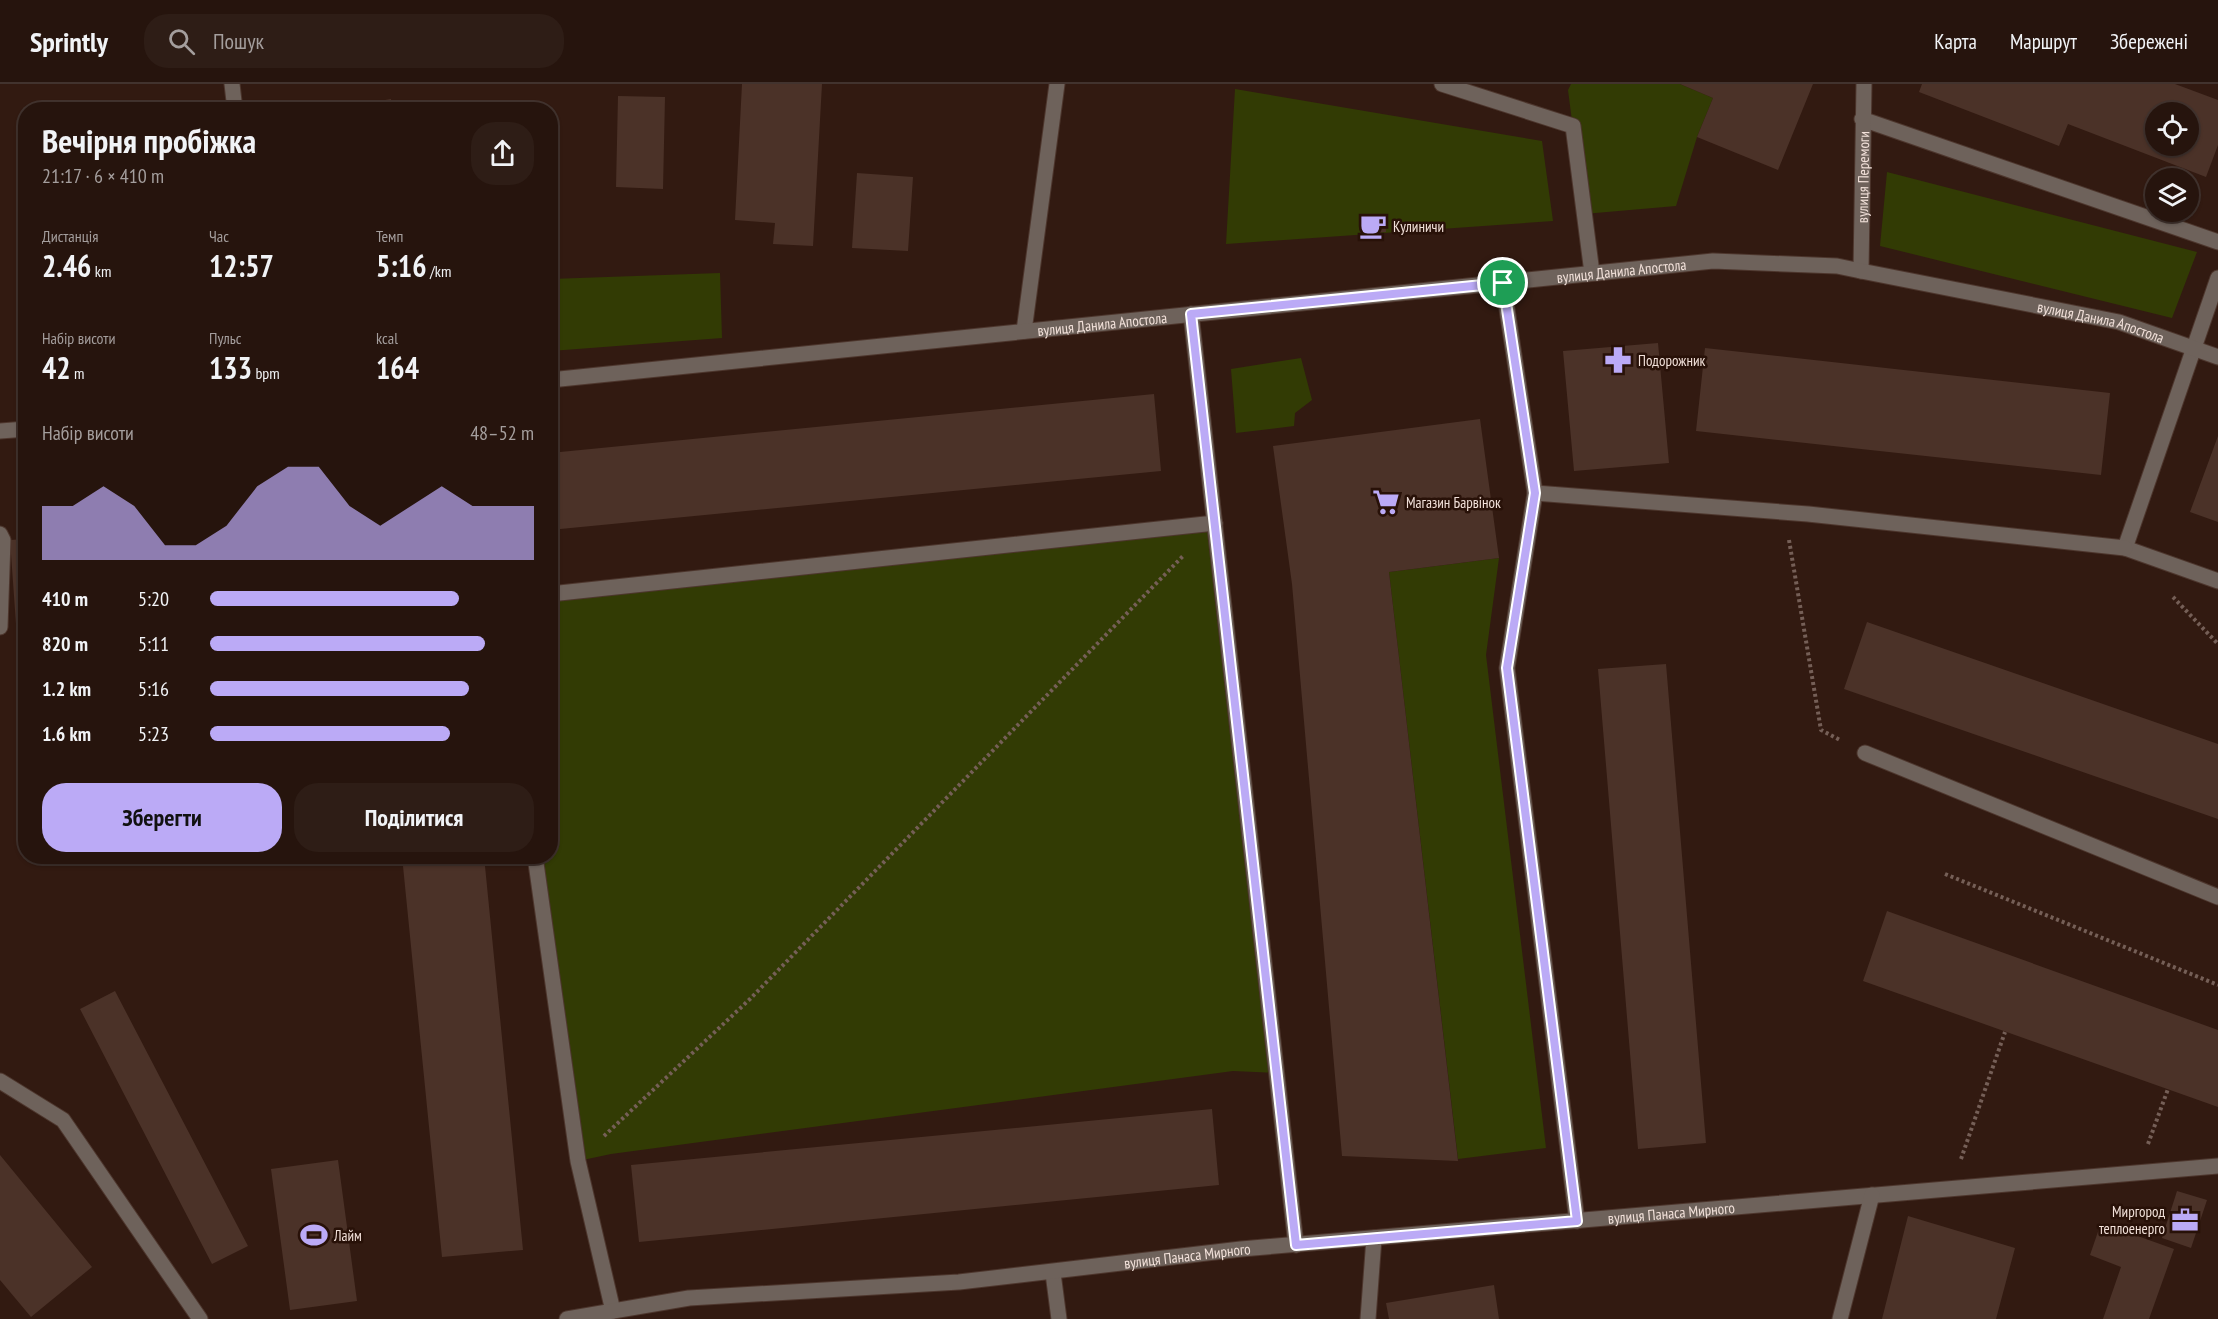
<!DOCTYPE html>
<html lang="uk">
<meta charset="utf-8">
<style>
:root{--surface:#26140d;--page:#2e1d16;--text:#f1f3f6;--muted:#a49e9d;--line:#42332e;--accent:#bbaaf6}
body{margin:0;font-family:"PT Sans Narrow",sans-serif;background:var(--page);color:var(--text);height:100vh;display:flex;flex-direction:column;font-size:22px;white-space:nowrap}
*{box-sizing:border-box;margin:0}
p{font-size:20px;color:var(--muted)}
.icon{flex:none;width:33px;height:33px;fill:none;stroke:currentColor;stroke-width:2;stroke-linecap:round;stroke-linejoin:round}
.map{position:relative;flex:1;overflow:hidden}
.drawer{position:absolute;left:18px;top:18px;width:540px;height:762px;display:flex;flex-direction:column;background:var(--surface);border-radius:24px;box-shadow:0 2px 4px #0004,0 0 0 2px var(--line)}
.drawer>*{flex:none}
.controls{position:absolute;left:2145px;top:18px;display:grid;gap:12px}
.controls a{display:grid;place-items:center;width:54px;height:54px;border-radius:50%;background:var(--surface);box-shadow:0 2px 4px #0004,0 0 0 2px var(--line);font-size:30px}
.pin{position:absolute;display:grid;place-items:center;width:51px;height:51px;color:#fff;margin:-26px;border:3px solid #fff;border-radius:50%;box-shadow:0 2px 6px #0007}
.round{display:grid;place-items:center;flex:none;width:63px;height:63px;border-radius:24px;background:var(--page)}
.head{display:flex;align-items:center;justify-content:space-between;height:102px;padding:0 24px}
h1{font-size:33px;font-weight:700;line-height:45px}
.stats{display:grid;grid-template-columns:repeat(3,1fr);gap:9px;height:102px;padding:6px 24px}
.stats div{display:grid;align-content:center}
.stats b{font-size:30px;font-weight:700}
.stats small{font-size:16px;font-weight:400}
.stats p{font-size:16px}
.chart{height:168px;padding:12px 24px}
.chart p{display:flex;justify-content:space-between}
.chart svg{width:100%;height:108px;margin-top:6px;fill:var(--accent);opacity:.7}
.action{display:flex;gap:12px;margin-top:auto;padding:12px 24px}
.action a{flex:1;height:69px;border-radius:24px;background:var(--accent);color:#111;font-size:24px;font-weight:700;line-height:69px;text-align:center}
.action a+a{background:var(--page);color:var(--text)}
ul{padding:0 24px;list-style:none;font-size:20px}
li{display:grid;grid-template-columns:96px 72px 1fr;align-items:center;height:45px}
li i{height:15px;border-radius:8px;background:var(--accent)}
header{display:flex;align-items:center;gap:36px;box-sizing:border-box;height:84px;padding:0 30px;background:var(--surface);border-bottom:2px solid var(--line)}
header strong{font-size:28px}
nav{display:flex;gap:33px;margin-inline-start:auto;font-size:21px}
.search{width:420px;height:54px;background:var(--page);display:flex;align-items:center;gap:15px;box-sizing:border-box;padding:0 21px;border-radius:24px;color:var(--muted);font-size:22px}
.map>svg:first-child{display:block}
</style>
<header>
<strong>Sprintly</strong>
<div class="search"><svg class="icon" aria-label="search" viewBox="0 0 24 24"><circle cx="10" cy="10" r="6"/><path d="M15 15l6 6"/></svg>Пошук</div>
<nav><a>Карта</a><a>Маршрут</a><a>Збережені</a></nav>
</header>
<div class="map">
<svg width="2218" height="1235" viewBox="0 0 2218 1235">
<rect width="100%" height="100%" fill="#321a11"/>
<path fill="#323b04" d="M1571,0H1680L1713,14L1697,53L1676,122L1584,130L1568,6Z
M1235,5L1542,57L1553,137L1226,160Z
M1887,88L2197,168L2172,234L1880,162Z
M720,189L722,254L551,267V195Z
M1301,274L1312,316L1295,329L1294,342L1236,349L1231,285Z
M1215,439L1277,989L1233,987L611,1070L578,1077L535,773L550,772L551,510Z
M1499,474L1486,571L1546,1064L1458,1075L1389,488Z"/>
<path fill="#4b3228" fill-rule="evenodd" d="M742,0H822L813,162L773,160L775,139L735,136Z
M1680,0H1813L1778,86L1697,53L1713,14Z
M1922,0H2175L2218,16V61L2206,93L2068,40L2059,62L1919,8ZM2156,28H2188V62H2156Z
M618,12L665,13L663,105L616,103Z
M391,15L392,26H337V24Z
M857,89L913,93L908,167L852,164Z
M1385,132L1386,148L1360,151V135Z
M26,257V280L16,262Z
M1658,259L1669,379L1574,387L1563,267Z
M1705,264L2110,309L2101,391L1696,347Z
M1154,310L1161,387L550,446V369Z
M1480,335L1499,474L1389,488L1458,1077L1342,1072L1292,500L1273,362Z
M2218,352V438L2190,428Z
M26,455V567L18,568L10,456Z
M1867,538L2218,660V735L1844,605Z
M1666,580L1706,1059L1638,1065L1598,585Z
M402,772H484L523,1166L442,1173Z
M1887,827L2218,946V1023L1863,897Z
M115,907L248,1162L212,1180L80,925Z
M1212,1025L1219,1101L639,1158L631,1081Z
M0,1071L92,1183L31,1233L0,1196Z
M338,1076L357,1217L290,1226L271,1085Z
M2177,1107L2207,1116L2191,1164L2162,1154Z
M1908,1132L2015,1164L1996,1235H1882Z
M2101,1139L2174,1165L2149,1235H2103L2121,1183L2090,1171Z
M1494,1201L1499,1235H1389L1386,1219Z"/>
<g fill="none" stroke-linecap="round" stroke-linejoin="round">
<defs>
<g id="minor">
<path d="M232,0L235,26"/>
<path d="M1442,0L1573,42L1592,189"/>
<path d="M1862,35L2218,158"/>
<path id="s1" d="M1861,187L1864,0"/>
<path d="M2218,194L2125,464L2218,497"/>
<path d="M1503,199L1535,409L1507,584L1577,1137"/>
<path d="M1191,230L1296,1161"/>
<path d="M1024,247L1057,0"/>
<path id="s2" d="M550,296L1713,177L1837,182L1861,187L2119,238L2218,273"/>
<path d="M0,347L26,345"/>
<path d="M1535,409L1808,430L2125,464"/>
<path d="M0,450L3,456L0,543"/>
<path d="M550,510L1215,439"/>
<path d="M1865,669L2218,813"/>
<path d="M535,772L578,1077L613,1227"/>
<path d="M0,997L63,1036L200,1235"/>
<path d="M1053,1189L1059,1235"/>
<path id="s3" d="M567,1235L689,1214L959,1198L1241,1165L2218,1082"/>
<path d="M1368,1235L1374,1154"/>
<path d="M1840,1235L1872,1111"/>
</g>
</defs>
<use href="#minor" stroke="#4d362d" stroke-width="17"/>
<path stroke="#755f57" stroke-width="4" stroke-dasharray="3 3" stroke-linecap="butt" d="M1789,456L1821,646L1840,656
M2173,513L2218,560
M1945,790L2218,901
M604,1052L750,915L1183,472
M2148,1060L2168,1005
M1961,1075L2005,948"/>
<use href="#minor" stroke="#6e625b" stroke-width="15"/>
</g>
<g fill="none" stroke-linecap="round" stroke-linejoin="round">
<defs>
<path id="route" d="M1503,199L1535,409L1507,584L1577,1137L1296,1161L1191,230Z"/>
</defs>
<use href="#route" stroke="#fff" stroke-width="12"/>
<use href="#route" stroke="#bbaaf6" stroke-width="8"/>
</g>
<defs>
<symbol id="cafe-bare" viewBox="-9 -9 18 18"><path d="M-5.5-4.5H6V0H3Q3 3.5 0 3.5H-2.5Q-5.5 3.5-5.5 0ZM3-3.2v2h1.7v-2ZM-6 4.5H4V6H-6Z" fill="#bbaaf6" stroke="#281108" stroke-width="2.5" paint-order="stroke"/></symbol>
<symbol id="pharmacy-bare" viewBox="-9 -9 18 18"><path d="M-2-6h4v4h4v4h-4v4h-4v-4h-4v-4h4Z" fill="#bbaaf6" stroke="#281108" stroke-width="2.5" paint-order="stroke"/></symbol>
<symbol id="supermarket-bare" viewBox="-9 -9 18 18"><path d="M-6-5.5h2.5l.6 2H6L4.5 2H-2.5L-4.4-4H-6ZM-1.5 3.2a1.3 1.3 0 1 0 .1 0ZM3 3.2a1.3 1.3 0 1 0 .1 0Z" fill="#bbaaf6" stroke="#281108" stroke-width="2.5" paint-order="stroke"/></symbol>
<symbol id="office-bare" viewBox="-9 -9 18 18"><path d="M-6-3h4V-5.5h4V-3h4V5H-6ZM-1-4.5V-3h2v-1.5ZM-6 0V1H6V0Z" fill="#bbaaf6" stroke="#281108" stroke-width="2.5" paint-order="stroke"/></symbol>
<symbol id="stadium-bare" viewBox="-9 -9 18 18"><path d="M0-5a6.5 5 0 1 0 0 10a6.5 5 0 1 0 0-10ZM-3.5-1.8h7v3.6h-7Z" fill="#bbaaf6" stroke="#281108" stroke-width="2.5" paint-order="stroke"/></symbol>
</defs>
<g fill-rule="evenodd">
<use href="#cafe-bare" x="1354" y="123" width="38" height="38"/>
<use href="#pharmacy-bare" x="1599" y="257" width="38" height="38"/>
<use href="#supermarket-bare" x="1367" y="399" width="38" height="38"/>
<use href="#office-bare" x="2166" y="1117" width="38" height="38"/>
<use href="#stadium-bare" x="295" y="1132" width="38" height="38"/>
</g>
<g text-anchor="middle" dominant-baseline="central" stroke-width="5" stroke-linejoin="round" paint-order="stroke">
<g font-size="15" fill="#f2e1da" stroke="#281108">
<text stroke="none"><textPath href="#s1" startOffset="94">вулиця Перемоги</textPath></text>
<text stroke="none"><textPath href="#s2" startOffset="1077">вулиця Данила Апостола</textPath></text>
<text stroke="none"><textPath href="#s2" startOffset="1563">вулиця Данила Апостола</textPath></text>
<text stroke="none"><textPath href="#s2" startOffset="555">вулиця Данила Апостола</textPath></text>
<text stroke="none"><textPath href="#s3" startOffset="1110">вулиця Панаса Мирного</textPath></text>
<text stroke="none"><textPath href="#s3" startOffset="624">вулиця Панаса Мирного</textPath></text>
</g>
<g font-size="15" fill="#f2e1da" stroke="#281108" text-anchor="start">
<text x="1393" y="142">Кулиничи</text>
<text x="1638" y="276">Подорожник</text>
<text x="1406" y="418">Магазин Барвінок</text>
<text x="2165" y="1127" text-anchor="end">Миргород<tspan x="2165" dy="17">теплоенерго</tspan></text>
<text x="334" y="1151">Лайм</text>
</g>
</g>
</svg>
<div class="controls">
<a><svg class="icon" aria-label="locate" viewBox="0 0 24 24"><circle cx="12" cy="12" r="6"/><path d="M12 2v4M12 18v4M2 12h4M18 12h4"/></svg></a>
<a><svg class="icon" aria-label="layers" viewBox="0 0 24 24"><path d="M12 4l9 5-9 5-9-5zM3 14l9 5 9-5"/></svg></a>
</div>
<div class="pin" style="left:1503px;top:199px;background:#1e9e55"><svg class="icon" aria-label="arrive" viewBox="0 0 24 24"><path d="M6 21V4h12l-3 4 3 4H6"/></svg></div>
<section class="drawer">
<div class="head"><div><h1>Вечірня пробіжка</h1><p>21:17 · 6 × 410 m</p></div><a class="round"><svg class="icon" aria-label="share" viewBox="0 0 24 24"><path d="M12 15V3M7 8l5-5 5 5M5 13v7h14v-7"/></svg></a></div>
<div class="stats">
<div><p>Дистанція</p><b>2.46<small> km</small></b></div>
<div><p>Час</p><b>12:57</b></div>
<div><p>Темп</p><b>5:16<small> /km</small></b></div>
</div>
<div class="stats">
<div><p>Набір висоти</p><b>42<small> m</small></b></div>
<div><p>Пульс</p><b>133<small> bpm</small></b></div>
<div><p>kcal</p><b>164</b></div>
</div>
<div class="chart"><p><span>Набір висоти</span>48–52 m</p>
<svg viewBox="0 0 160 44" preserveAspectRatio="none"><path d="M0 44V22L10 22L20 14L30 22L40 38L50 38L60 30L70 14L80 6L90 6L100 22L110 30L120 22L130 14L140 22L150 22L160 22V44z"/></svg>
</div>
<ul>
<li><b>410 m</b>5:20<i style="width:77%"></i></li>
<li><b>820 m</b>5:11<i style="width:85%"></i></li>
<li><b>1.2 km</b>5:16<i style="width:80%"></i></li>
<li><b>1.6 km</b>5:23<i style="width:74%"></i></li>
</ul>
<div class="action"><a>Зберегти</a><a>Поділитися</a></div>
</section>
</div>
